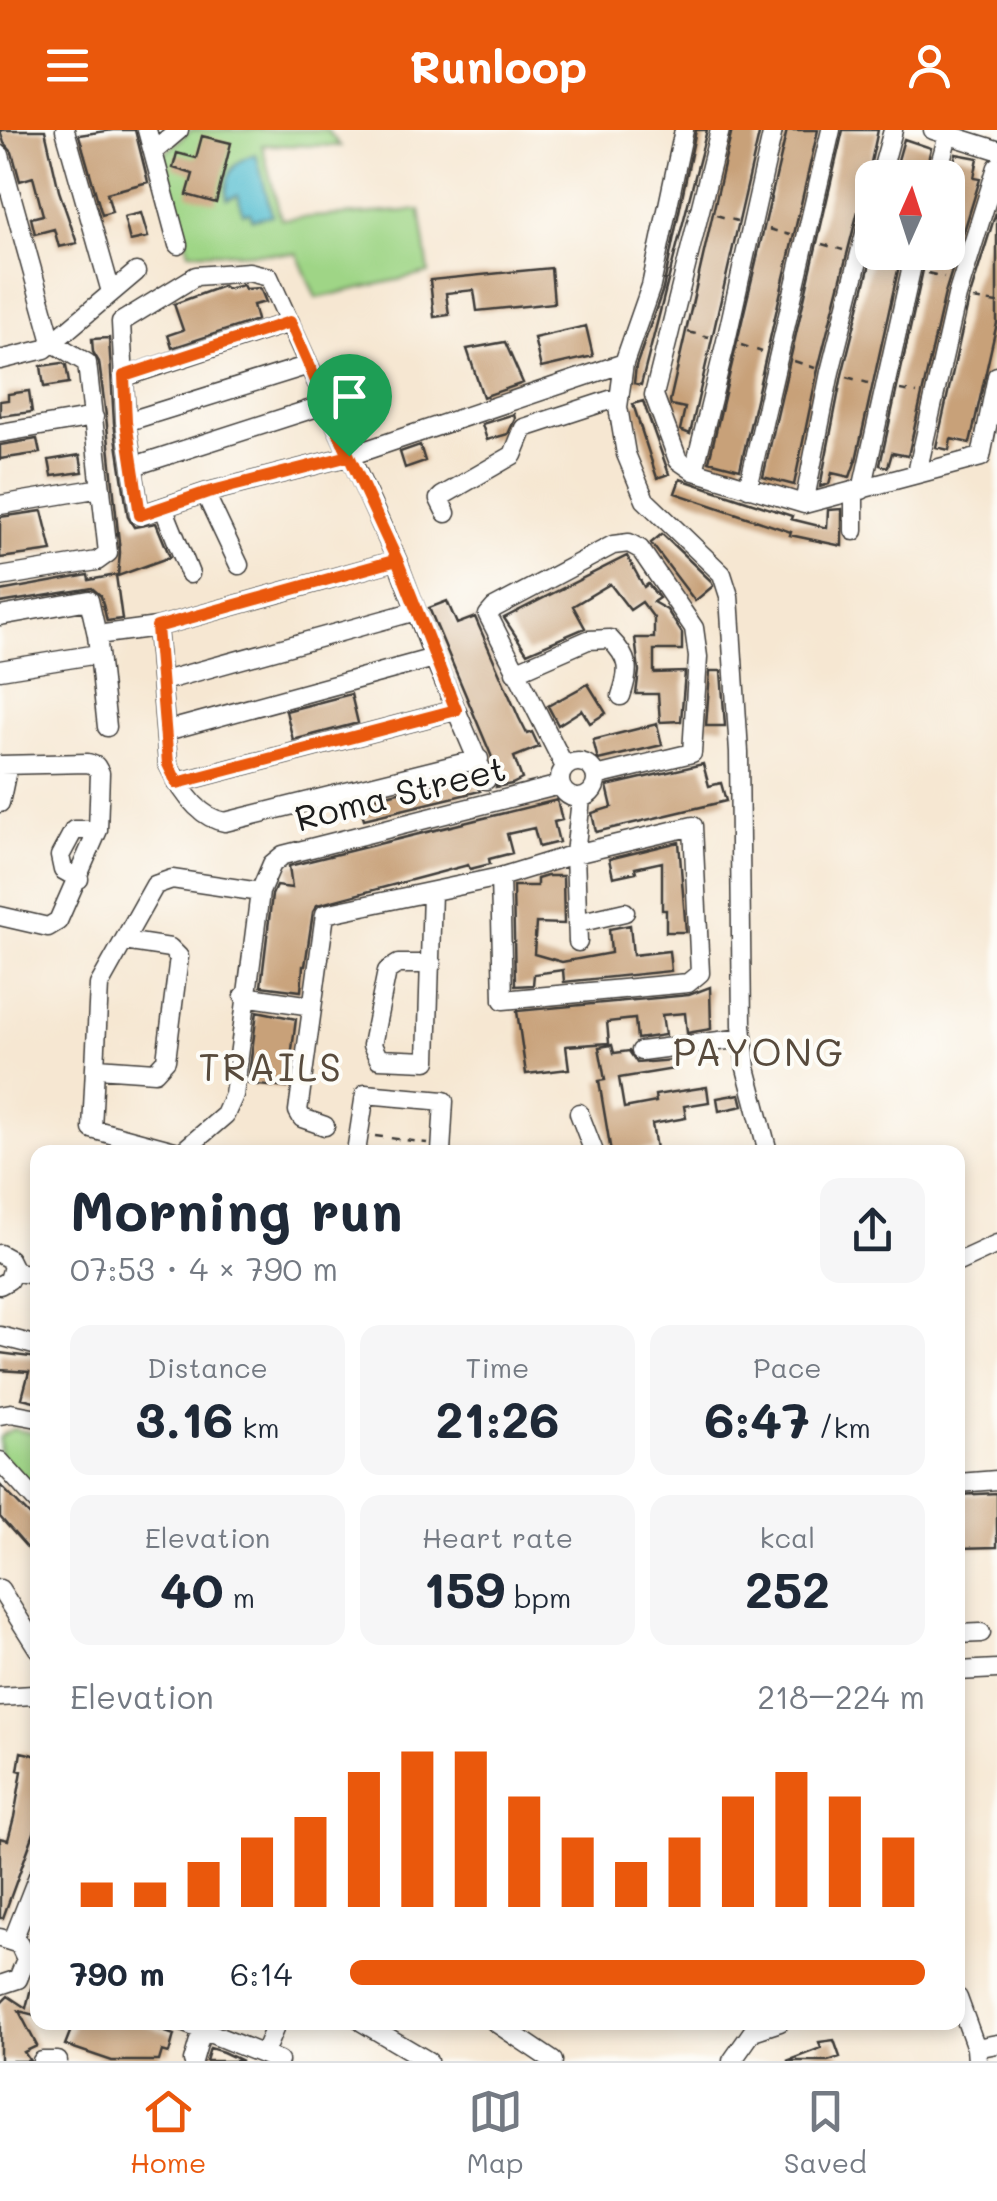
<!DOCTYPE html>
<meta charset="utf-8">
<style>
:root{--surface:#fff;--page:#f6f6f7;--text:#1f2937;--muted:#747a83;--line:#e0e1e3;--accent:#ea580c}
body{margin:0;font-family:Mali,sans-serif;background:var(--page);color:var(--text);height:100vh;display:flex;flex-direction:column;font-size:38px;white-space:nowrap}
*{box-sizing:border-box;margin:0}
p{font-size:32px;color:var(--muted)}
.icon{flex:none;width:55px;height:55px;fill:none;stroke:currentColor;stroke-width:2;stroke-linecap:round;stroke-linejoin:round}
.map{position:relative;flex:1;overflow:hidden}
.sheet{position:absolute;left:30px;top:1015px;width:935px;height:885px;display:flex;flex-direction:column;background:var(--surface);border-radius:20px;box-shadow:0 5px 15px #0003}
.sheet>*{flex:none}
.needle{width:65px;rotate:3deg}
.tools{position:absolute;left:855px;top:30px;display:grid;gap:20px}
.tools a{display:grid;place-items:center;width:110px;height:110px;border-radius:20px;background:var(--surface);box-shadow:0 5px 15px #0003;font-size:50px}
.pin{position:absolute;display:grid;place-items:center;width:85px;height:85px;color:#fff;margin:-102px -42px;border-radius:50% 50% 50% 0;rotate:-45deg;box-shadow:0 0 10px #0007}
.pin .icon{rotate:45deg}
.round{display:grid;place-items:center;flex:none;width:105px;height:105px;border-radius:20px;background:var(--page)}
.head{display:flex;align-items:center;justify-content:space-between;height:170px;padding:0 40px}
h1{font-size:55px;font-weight:700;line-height:75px}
.figures{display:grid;grid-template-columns:repeat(3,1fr);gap:15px;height:170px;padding:10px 40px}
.figures div{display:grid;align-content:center;border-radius:20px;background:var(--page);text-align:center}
.figures b{font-size:50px;font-weight:700}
.figures small{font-size:28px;font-weight:400}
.figures p{font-size:28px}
.chart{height:280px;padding:20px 40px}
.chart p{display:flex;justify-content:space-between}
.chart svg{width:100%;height:180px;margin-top:10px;stroke:var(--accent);stroke-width:6}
ul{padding:0 40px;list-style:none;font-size:32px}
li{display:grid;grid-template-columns:160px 120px 1fr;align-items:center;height:75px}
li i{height:25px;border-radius:12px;background:var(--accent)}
header{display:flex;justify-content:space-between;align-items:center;height:130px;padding:0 40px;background:var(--accent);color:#fff;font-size:45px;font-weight:700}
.tab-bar{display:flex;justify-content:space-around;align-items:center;height:140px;border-top:2px solid var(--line);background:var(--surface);font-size:28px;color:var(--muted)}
.tab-bar a{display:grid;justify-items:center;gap:5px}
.tab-bar .on{color:var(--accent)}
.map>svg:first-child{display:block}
</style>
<header><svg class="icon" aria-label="menu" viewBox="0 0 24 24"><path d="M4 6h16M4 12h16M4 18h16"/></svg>Runloop<svg class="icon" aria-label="person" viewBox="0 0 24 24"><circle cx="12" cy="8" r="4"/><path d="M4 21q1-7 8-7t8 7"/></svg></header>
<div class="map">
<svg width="997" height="1931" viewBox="0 0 997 1931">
<rect width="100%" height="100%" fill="#fdfcf7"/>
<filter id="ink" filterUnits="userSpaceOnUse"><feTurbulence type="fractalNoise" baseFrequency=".01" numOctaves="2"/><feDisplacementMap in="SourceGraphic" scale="20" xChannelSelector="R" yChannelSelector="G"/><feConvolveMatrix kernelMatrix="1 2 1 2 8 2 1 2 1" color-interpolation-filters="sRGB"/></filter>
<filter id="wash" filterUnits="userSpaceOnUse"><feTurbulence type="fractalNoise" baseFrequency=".0048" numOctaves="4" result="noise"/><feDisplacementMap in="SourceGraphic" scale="40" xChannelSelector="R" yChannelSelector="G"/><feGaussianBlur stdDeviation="2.25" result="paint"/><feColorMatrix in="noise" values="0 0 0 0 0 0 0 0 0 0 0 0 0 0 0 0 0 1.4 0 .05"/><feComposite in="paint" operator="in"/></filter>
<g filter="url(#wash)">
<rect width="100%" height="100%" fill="#f6e7d2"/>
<path fill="#9fd586" stroke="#5e7851" stroke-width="2.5" d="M191,0H327L340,16L262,15L281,89L420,80L429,143L316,168L297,124L189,122L163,25Z
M13,1299L37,1304V1363L0,1325V1307Z"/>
<path fill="#53bdd0" stroke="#386c76" stroke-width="2.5" d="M256,24L272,85L252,89L250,82L243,83L238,65L227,69C224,46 233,30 256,24Z"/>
<g id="blocks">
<path fill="#c8a179" d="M0,0H45L59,61L77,113L59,117L54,99L35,104L31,88L43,85L33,47L20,51L12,22L4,13Z
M113,0H135L148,52L107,63L112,82L102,85L79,5Z
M696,0H707L641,255L634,253L636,236L663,159Z
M732,0H760L690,304L680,300L685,278L671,275L670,271Z
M787,0H818L740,339L709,331Z
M843,0H878L868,46L872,64L864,67L860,73L818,239L794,355L763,347Z
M202,6L231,13L216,73L187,65L193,44L173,38L177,23L196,28Z
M904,9L931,18L924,48H893Z
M956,24L978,28L974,48L980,49L945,163L908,326L892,323L888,337L880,335L927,122H948V53Z
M997,79V193L970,313L951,309L949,320L936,317L969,169Z
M141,83L148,107L130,111L124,87Z
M873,122H902L856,330L850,347L832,343L829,354L820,357L842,245Z
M551,138L554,173L477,181L474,160L446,163L449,185L434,187L430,150Z
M243,155L245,159L260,158L266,172L253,175L257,190L172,218L168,205L183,200L174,174L223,156L227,159Z
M586,196L593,226L541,238L534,208Z
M109,208L114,293L128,387L134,397L156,393L170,427L118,446L120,422L106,286L99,232L93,222L92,209Z
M505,212L523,253L483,267L467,219Z
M62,233L66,235L69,253L44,257L41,236Z
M29,261L32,282L0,286V271L8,270V264Z
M643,271L669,344L657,348L633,274Z
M514,284L515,289L508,304L487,310L482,294Z
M37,309L40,323L0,329V315Z
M420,315L425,331L405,338L400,322Z
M80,325L83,342L52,346L49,330Z
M680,349L792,386L791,389L827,398L828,380L842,379V416L790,405L791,402L675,363Z
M42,381L52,421L0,428V387Z
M662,404L711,451L713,456L695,471L651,413Z
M627,426L644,457L648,454L659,468L653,472L667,480L682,503V520H654V543L685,542L681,591L660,592L658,564H636L639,541L635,508H654V488L642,472L630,480L610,454L573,476L585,498L527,523L504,488Z
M88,445L89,450L116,445L122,489L107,491L101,466L92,458L0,473V461Z
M447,471L457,494L475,487L519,588L527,604L532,602L539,617L514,627L522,649L512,654L496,657L498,646L491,625L429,478Z
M710,541H721L725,596H706Z
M588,554L606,583L590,593L582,580L558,595L548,576Z
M351,564L358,593L293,610L286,581Z
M657,594L662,615L598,630L593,610Z
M703,634L709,656L721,653L726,671L596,702L592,683L612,677L607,656Z
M470,644L480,661L364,689L359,672Z
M557,670L562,690L554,692L559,712L539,717L534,698L507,704L512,723L489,729L490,734L470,739L468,735L317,775L313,782L305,836H303L301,861L261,856L272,765L276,756L292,758L289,736Z
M679,712L686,802H666V780H662V732L635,738L636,742L613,747L609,729Z
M547,746H563L564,794L536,793L534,824L562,832L611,823L609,799L630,795L633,825L669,821L671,841L564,852L563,840L534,844L533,855L515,856L513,756H537V749Z
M710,857L711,899L687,903L685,883L662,885L665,905L637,909L635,889L607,892L609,913L566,916L569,939L526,944L517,881L689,865Z
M257,881L296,889L287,958L248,954Z
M612,915L614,923L629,921L637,933L673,930L674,939L619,948L624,978L656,972L655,965L707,957L709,972L684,976L686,988L652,994L656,1019L611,1022L599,951L605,950L599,917Z
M740,964L743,976L719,981L717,968Z
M0,1223L38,1228V1272L22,1268L29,1242L0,1240Z
M0,1355L38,1394V1430L0,1387Z
M997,1363V1417L958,1418V1365Z
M21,1622L38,1626V1692L3,1788H0V1708L8,1710L14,1687L22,1641L18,1640Z
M33,1850H38V1886L19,1881L37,1916L24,1922L30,1931H0V1874L8,1866L26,1878Z
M74,1892H138L174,1905L169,1923L162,1921L159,1931H112L65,1915Z
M834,1910L840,1927L828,1931H787L821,1918L819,1912Z
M210,1918L223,1922L242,1931H206Z"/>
</g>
</g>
<g filter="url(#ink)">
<use href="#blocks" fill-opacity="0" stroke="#3d3a37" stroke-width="2.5"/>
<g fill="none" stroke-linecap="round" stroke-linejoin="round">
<defs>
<path id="minor" d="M65,0L111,162
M147,0L178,115
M684,0L651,156L624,233L618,277L626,324L645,370L722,444L729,466L739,622L742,895L746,938L768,1022
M720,0L654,265L678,330L694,341L804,374L981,327L997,246
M933,0L997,20
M153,22L179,0
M0,25L52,212L87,233L108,423L97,431L0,447
M880,48L893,0
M936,48L948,5
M0,230L45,219L136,142
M124,247L290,192
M126,292L309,235
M0,303L94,287
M134,336L327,274
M694,341L726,211L773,0
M917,343L957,166L997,37
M748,358L831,0
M862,360L915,122
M205,363L239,435
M804,374L830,242L872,76
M0,375L101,358
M163,377L190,444
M446,383L439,369L442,366L513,325L524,298L619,267
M854,401V362
M0,486L89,470L97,505L107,597
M157,497L168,634C179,657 198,688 225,692L479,629
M97,505L157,497L397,430
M0,540L98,524
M515,542L588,510L610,509C630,529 630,540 621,566
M163,551L416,481
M166,601L434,528
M560 650a18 18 0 1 1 36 0a18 18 0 1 1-36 0Z
M0,635L88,633L96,636L100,643L98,700L58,791L48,797L0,786
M565,637L488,485L494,478L613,415L629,413L640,419L694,498L698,527L692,623L596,646
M486,650L434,528L397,430L269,147L249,142L196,146L121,192L126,292L140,385L205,363L349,326L624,233
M177,653L456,580
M0,673L8,635
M79,749L63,740L60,726L74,700H98
M577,793L625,782
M578,812L575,724L581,669
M432,834H398L387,841L372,915L379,929L427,931L432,762
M244,866L312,876
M641,921L743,908
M97,938L155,942L166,930L179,827L170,818L124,811
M579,983L594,1022
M325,996L302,988L298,981L325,784L500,747L575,724L693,696L700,843L688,853L503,870L500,747
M178,1022L92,999L99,855L155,755L172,749L260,762
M182,1022L225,985L234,965L260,762L272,734L283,725L560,655
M356,1022L365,964L444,971L441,1022
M0,1124L9,1129L13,1137L9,1150L0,1155
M958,1132L997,1114
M13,1141L38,1146
M0,1206L38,1216
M0,1285L11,1283L38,1288
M0,1331L38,1373
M958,1353L997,1350
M0,1459L38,1519
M958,1504L981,1503
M958,1541L997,1539
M0,1567L33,1565
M0,1808L19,1814L26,1829L18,1849L0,1855
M13,1810L38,1746
M958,1868L976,1918L977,1931
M182,1892L279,1931
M362,1892L428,1931
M495,1892L553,1931
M976,1918L997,1914
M264,1923L277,1892
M42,1931H58
M193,1931L202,1900
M732,1931L753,1901L780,1892"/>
</defs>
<use href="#minor" stroke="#3d3a37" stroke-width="21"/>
<path stroke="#3d3a37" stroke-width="2.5" stroke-dasharray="8 8" stroke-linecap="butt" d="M716,85L737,91
M769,99L790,105
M822,114L843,120
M875,128L896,134
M928,143L944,147
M973,169L997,173
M688,202L709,207
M741,215L762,222
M794,231L815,238
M847,247L868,253
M900,260L917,263
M375,1006L427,1013"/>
<use href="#minor" stroke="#fff" stroke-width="18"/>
</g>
</g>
<g fill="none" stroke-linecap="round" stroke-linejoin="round" filter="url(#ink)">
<defs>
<path id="route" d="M349,326L290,192L124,246L126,292L140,385L205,363L349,326L397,430L157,497L168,634L177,653L456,580L397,430L349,326"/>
</defs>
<use href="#route" stroke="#fff" stroke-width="20"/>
<use href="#route" stroke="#ea580c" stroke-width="12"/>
</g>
<g text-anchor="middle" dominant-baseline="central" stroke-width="8" stroke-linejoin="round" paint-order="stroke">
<g font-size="35" fill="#1c1c1c" stroke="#fdfcf7">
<text transform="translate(400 662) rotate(-14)">Roma Street</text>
</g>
<g font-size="38" letter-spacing="2.5" fill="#584b3d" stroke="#fdfcf7">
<text x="759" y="921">PAYONG</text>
<text x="271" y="936">TRAILS</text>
</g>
</g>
</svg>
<div class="tools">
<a><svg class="needle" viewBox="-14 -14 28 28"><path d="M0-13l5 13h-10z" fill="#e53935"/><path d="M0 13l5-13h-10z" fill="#747a83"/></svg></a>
</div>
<div class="pin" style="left:349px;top:326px;background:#1e9e55"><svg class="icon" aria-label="arrive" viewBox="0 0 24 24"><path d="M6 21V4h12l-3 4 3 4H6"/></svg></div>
<section class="sheet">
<div class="head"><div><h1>Morning run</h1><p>07:53 · 4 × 790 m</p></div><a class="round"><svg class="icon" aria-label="share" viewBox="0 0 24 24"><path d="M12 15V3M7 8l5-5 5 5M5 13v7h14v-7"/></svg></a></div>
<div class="figures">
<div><p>Distance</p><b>3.16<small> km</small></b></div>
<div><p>Time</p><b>21:26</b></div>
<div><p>Pace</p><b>6:47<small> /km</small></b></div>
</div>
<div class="figures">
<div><p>Elevation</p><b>40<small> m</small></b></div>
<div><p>Heart rate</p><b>159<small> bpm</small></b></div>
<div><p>kcal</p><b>252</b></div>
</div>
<div class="chart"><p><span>Elevation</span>218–224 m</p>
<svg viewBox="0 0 160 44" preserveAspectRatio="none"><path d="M5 44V38M15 44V38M25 44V33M35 44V27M45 44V22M55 44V11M65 44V6M75 44V6M85 44V17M95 44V27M105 44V33M115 44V27M125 44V17M135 44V11M145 44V17M155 44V27"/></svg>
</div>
<ul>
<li><b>790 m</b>6:14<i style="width:100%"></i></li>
</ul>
</section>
</div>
<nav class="tab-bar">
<a class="on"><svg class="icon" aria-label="home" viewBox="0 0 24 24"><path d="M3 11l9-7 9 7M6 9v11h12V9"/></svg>Home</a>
<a><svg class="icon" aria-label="map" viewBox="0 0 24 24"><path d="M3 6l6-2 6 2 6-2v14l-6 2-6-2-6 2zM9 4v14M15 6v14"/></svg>Map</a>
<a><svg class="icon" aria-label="saved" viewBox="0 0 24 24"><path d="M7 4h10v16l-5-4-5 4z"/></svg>Saved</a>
</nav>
